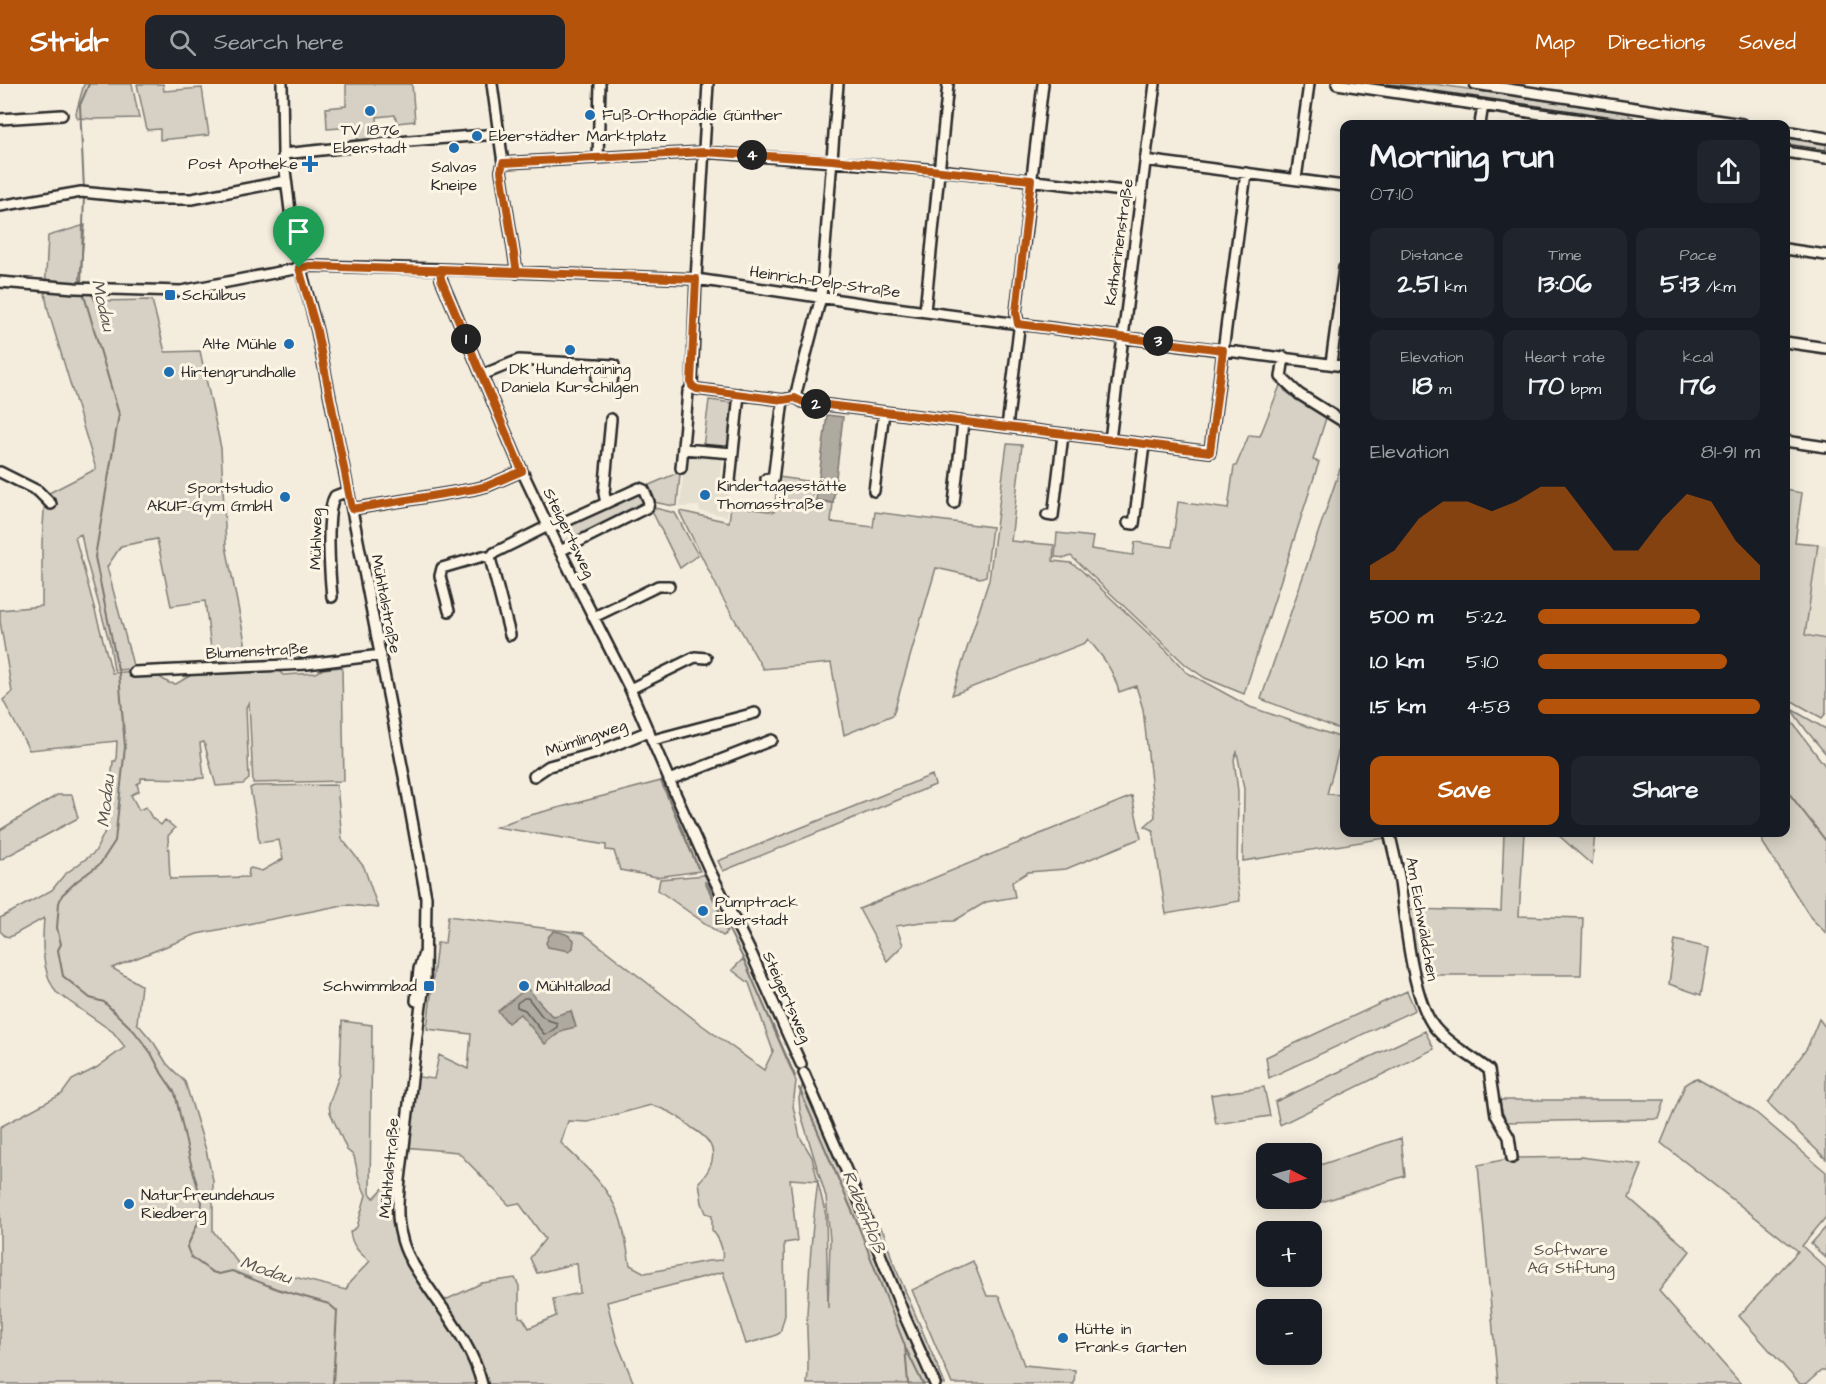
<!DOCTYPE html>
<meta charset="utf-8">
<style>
:root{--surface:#171b24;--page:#20242c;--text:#f1f3f6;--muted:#9ea1a6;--accent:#b45309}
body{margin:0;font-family:"Architects Daughter",sans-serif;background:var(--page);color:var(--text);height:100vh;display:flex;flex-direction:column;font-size:22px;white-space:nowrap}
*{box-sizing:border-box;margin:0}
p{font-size:20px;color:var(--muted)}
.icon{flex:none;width:33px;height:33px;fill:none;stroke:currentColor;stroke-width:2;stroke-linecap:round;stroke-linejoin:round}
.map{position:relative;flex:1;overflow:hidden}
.side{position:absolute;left:1340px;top:36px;width:450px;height:717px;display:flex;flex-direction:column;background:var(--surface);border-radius:12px;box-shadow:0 3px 15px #0003}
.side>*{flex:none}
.needle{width:39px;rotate:96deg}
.fabs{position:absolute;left:1256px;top:1059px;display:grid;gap:12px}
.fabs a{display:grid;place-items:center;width:66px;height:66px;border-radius:12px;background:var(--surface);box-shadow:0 3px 15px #0003;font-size:30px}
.pin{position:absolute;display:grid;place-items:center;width:51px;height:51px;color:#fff;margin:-62px -26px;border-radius:50% 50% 50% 0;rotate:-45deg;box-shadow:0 0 6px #0007}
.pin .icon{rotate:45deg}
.km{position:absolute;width:30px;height:30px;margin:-15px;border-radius:50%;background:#222;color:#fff;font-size:16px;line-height:30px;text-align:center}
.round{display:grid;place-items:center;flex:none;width:63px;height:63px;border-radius:12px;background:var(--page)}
.overview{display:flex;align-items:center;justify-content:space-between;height:102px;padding:0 30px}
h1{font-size:33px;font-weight:700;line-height:45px}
.metrics{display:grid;grid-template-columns:repeat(3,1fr);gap:9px;height:102px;padding:6px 30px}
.metrics div{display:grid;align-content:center;border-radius:12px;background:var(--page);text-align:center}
.metrics b{font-size:26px;font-weight:700}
.metrics small{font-size:16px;font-weight:400}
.metrics p{font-size:16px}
.chart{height:168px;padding:12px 30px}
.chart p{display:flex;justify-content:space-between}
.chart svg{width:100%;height:108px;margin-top:6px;fill:var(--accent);opacity:.7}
.primary-button{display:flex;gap:12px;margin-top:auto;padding:12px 30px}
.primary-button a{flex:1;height:69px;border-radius:12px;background:var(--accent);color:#fff;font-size:24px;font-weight:700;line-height:69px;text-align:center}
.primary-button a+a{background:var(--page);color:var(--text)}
ul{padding:0 30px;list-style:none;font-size:20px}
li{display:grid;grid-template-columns:96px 72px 1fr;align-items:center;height:45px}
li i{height:15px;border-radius:8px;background:var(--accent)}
header{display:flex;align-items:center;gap:36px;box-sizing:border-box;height:84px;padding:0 30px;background:var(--accent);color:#fff}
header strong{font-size:28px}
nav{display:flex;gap:33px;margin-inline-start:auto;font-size:21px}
.search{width:420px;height:54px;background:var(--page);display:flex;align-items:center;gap:15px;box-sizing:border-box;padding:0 21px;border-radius:12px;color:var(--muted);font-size:22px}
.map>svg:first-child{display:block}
</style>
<header>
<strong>Stridr</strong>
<div class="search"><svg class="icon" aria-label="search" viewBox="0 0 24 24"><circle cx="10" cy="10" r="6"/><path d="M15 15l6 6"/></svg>Search here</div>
<nav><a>Map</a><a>Directions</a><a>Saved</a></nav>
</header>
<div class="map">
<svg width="1826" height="1300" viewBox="0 0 1826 1300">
<rect width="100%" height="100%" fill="#f4edde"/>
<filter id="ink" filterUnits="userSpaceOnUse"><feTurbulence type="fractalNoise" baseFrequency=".0167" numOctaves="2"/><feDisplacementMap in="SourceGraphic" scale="12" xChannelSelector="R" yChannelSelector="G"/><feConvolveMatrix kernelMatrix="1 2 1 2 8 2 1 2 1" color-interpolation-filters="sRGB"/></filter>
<g filter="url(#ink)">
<path fill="#e5dfd0" d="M685,370L723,373L721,393L727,394L730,399L727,432L700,427L699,422L680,423Z
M1818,460L1826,461V555L1805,551Z"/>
<path fill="#d6d1c4" stroke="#807e78" stroke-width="1.5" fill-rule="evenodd" d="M84,0H132L139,34L94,35L77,34L76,29Z
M137,0H163L164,7L202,4L209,51L160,56V45L147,46Z
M346,0H412L415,37L397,39L395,31L377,33L378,55L358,57L355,43L327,45L326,24L346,22Z
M1367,0H1434L1629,29V32L1633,33V38H1635L1634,40H1629Z
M1785,54L1826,60V70L1785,64Z
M85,141L79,202L88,203L95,217L152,216L165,268L200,267L221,364L226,462L249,578L213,580L205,517L171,522L157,455L121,462L107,483L134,585L114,586L110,560L86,475L81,450L75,453L112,589L148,586L169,599L176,600L198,587L277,585L283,591L316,589L323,585L342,583L344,697L253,699L249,619L246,623L249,695L243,700L216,702L204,658L200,659L204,694L193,695L141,694V698L137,700L139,707L131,711L139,726L146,723L152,734L161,741L165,736L175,744L168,752L170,795L248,793L249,785L251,784L262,787L283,775L279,756L259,759L257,741L250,704L254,702L337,701L342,755L364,783L378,824L349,821L338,822L197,850L112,884L141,901L137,939L154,959L167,980L185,998L206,1066L213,1096V1147L238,1179L346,1206L350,1198L370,1177C359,1169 352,1162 350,1148L357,1143L366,1111L359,1095L354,1072L347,1066L330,1028L329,1020L340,989L342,937L372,941L370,1109L374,1114L391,1096H400V1150L439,1219L482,1199L515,1194L519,1202V1233L523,1234L529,1244L556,1232L553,1215L580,1209L577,1179L537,1189L530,1174L545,1155L519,1119L509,1121L458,1068L404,1063L412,992L434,995L439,971L468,985L471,950L427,945L437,859H445L448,832L583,849L699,939L764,986L773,967L749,899L732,886L742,876L745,878L796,997L793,1022L800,1053L812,1073L826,1132L828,1224L830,1156L826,1113L800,1027L799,1014L804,995L852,1112L884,1149L893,1178L945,1300H807C810,1277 806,1254 807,1231C809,1186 812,1141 818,1097L790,1095L797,1157L784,1159L785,1231L780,1249L774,1252L746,1260L723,1188L607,1218L617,1258L634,1300H0V1043L62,1010L72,996L96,984L125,963L113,948L56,908C41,886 42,860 44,834L10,853L5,852L0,847V834L52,806L64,791L95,768L107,743L113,677H116L117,657L29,666L3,616L12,608L0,537V526L42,522V459L45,411L96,385L48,226L45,209L48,152ZM651,1021C670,1027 677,1031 692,1044C697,1047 703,1051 707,1056C719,1070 710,1087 699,1098L702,1119L706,1129L712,1131V1146C719,1154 724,1165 722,1176L708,1177L645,1189L630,1181C627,1165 625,1147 619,1131C607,1101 584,1081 561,1059L568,1037L588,1038Z
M1281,299L1285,307L1326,334L1313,376L1319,378L1244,610L1205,594L1186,581L1071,472L1066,474L1055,473L1057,449L1093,453L1091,465L1133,471L1135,458L1172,463L1178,418L1228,425L1234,382H1236L1249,351L1260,352Z
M709,316L734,319L729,365L703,363Z
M1007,360L1022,361L1011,457L1054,461L1053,477L1071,479L1080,485L1167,567L1186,588L1250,623L1342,654L1327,710L1344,711V748L1385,749L1386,754L1243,777L1244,705L1237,668L1234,675L1238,707L1237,796L1240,817L1166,830L1153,746L1145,742L1155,733L1143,625L1136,602L1119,608C1113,585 1103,573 1088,555L1085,559L952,611L989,496Z
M1340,385L1344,387V647L1261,615Z
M677,389L680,390L677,421L674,422L653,418L647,402Z
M778,393L814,398L812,416L833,419L831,438L873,443L875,428L992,443L986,492L980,494L936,484L893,631L844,651L831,579L763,585L722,513L680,429V427L729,438L731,422L774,428Z
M1785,406L1802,409L1795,458L1818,460L1805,551L1826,555V629L1822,634L1785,613Z
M637,409H641L645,418L643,421L574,456L567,439Z
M655,424L675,429L698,471L680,484L651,425Z
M1791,625L1826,645V670L1806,646Z
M1785,629L1826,683V849L1811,834L1763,759L1762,749L1785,748Z
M932,691L935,701L723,787L718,777Z
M661,697L700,787L657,793L620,786L614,767L606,766V761L496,743L523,733Z
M57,711H72L78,734L0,776V746Z
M1132,712L1141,754L1066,785L1028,788L1012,798L1015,813L986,818L954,837L921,838L896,842L903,861L887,877L859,825Z
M1504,749H1524L1519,832L1583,834L1581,891H1420L1407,825L1501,827Z
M1556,749H1595L1592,781Z
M705,791L727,848L723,852L658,806L660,795Z
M1675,856L1709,864L1701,911L1669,900Z
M1407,907L1415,926L1269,994L1266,973Z
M1819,935L1826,944V1075L1768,1019L1807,964Z
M1425,947L1434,965L1280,1041L1275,1018Z
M1696,994L1754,1027L1826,1088V1133L1802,1162L1826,1184V1287H1821L1806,1300H1800L1739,1232L1798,1167L1661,1059L1685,1001Z
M1264,1003L1270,1032L1216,1040L1211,1011Z
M1499,1016H1665L1659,1035L1505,1038Z
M1401,1054L1405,1092L1299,1125L1297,1115L1311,1114V1084Z
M1581,1073L1642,1081L1629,1114L1690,1167L1659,1207L1741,1300H1498L1478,1081L1512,1074Z
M1826,1143V1174L1811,1160Z
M973,1177L987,1212H999L1024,1281L1075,1286L1074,1300H952L912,1206Z"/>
<path fill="#afaaa0" stroke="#7a7771" stroke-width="1.5" d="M827,331L843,333L833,419L816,416Z
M554,847C562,848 569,850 574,856L573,864L569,867L548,863L546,859L549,852Z
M527,904L551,931L554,932L571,927L576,943L563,946L545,960L520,930L508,939L498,927Z"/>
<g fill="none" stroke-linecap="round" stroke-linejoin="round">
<path stroke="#605e5a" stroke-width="1.5" d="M524,914H528L542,932L548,936L557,939V943L547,950H544L525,926L517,923V919Z"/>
<path stroke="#7a7771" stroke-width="2" d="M84,106L80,21L89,0
M81,202L84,112
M83,208L119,330L95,473L119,590L125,663L115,757L100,780L77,797L62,811L59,819L57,844L61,860L58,866L63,892L90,914L104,918L134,947L151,969L162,990L175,1009L190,1076L202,1118L201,1132L187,1163L191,1173L212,1188L219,1190L232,1187L277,1205L329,1220L337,1227L333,1300
M661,697L698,784
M1785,704L1826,757
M705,798L745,878L795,992
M799,1004L856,1136L905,1262L908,1300
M906,1265L923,1300"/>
<defs>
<path id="minor" d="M282,0L283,70L294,159L317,247L404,692L426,813L425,894L419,935L400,1096C398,1114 396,1133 401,1151C405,1170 415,1184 426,1200C447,1231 473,1263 482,1300
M492,0L503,79L501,87L517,189
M1337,0L1609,40
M1475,0L1742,40
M0,35L62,31
M1480,40L1483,21
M1785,47L1826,54
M1785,68L1826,74
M283,70L409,57L498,50
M598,74L600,0
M1145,76L1344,102
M503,79L704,68L939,86L1141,109
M1296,95L1309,0
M0,122L81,108L152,115H192L286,97
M1785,165L1826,171
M440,185L441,195L522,387L560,467L630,605L671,700L709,785L752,871L801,980
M0,198L75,204L181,207L310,182L440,185L696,195L880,222L1344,282
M925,227L948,0
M1785,258L1826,264
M1284,273L1281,293L1299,310L1344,338
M1331,279L1344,184
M482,291L519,276L614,281L612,298L597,297L598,280
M692,302L697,305L783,316L795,313L803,318L1210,368L1246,89
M795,313L821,213L838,0
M1007,343L1019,245L1016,228L1043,0
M1110,356L1155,0
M1785,357L1826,363
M683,365L733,369
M681,384L688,308L692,302L696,195L708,0
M0,388L38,407L51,420
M766,395L773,396L783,316
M730,397L739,310
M874,407L884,328
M606,419L604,409L611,335
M954,419L963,338
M352,425L474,405L487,402L522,387
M1047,431L1053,432L1063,351
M1128,439L1134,440L1144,361
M549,445L639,404L644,406L649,418L648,423L560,467
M332,513C330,492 325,428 335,412L348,407
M449,527L440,492L442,484L483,472L490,474
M594,533L658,502H669
M510,551L490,474L494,469L548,442
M134,588L307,580L381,571
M630,605L695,573L706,574
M653,656L755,629
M534,692L549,682L593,670L649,647
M669,696L772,656
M1389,748C1393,765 1397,781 1400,798C1405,836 1412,915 1435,944C1450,962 1472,972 1489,986L1496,1031L1509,1053L1512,1074
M416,917L419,885L423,872
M804,989L856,1109L905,1233L935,1300"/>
</defs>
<use href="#minor" stroke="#2b2b2b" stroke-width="14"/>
<use href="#minor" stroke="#fcf5e5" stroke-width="9"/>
<path stroke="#2b2b2b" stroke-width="1.5" d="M1387,0L1662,40
M1785,60L1826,66"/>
</g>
</g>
<g fill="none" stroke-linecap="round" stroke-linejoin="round" filter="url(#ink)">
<defs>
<path id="route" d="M299,184L317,247L352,425L474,405L487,402L522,387L441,195L440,185L696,195L691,298L692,302L697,305L783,316L795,314L803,318L1210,368L1223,266L1018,240L1016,228L1031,96L832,76L704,68L503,79L501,87L517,189L310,182L299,184"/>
</defs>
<use href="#route" stroke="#fff" stroke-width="12"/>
<use href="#route" stroke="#b45309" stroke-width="8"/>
</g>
<g fill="#1f6fb2" stroke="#fcf5e5" stroke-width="2">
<circle cx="370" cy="27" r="6"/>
<circle cx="590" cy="31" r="6"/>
<circle cx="477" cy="52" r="6"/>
<circle cx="454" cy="64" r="6"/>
<path d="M307 71h6v6h6v6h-6v6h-6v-6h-6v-6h6z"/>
<rect x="164" y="205" width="12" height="12" rx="3"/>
<circle cx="289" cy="260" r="6"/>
<circle cx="570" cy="266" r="6"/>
<circle cx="169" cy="288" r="6"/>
<circle cx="705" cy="411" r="6"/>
<circle cx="285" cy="413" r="6"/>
<circle cx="703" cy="827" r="6"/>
<rect x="423" y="896" width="12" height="12" rx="3"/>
<circle cx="524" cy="902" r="6"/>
<circle cx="129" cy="1120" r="6"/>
<circle cx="1063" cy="1254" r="6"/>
</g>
<g text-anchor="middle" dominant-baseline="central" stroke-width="6" stroke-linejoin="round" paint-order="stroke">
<g font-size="16" fill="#2b2b2b" stroke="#fcf5e5" text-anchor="start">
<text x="602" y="31">Fuß-Orthopädie Günther</text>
<text x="370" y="46" text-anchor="middle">TV 1876<tspan x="370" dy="18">Eberstadt</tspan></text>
<text x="489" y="52">Eberstädter Marktplatz</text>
<text x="298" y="80" text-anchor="end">Post Apotheke</text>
<text x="454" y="83" text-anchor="middle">Salvas<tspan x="454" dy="18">Kneipe</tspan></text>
<text x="182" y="211">Schulbus</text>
<text x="277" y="260" text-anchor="end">Alte Mühle</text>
<text x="570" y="285" text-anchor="middle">DK Hundetraining<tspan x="570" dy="18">Daniela Kurschilgen</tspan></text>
<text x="181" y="288">Hirtengrundhalle</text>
<text x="717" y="402">Kindertagesstätte<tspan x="717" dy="18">Thomasstraße</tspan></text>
<text x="273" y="404" text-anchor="end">Sportstudio<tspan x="273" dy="18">AKUF–Gym GmbH</tspan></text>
<text x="715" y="818">Pumptrack<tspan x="715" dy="18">Eberstadt</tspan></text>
<text x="417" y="902" text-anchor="end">Schwimmbad</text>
<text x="536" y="902">Mühltalbad</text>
<text x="141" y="1111">Naturfreundehaus<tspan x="141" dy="18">Riedberg</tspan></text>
<text x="1075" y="1245">Hütte in<tspan x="1075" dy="18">Franks Garten</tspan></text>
</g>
<g font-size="16" fill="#2b2b2b" stroke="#fcf5e5">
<text transform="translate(1119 158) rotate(-82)">Katharinenstraße</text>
<text transform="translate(825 198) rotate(8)">Heinrich-Delp-Straße</text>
<text transform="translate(569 449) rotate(64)">Steigertsweg</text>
<text transform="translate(316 455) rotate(-89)">Mühlweg</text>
<text transform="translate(386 520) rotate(79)">Mühltalstraße</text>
<text transform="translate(257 567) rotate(-3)">Blumenstraße</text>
<text transform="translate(586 654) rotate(-19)">Mümlingweg</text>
<text transform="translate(1422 835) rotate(80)">Am Eichwäldchen</text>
<text transform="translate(787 913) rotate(66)">Steigertsweg</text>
<text transform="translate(389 1084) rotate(-85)">Mühltalstraße</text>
</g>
<g font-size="16" fill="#565451" stroke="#fcf5e5">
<text x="1571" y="1166">Software<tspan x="1571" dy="18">AG Stiftung</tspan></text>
</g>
<g font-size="18" font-style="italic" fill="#595754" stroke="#fcf5e5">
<text transform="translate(103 221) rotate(77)">Modau</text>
<text transform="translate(106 717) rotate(-84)">Modau</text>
<text transform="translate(864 1128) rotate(68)">Rabenfloß</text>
<text transform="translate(266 1186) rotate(19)">Modau</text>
</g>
</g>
</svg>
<div class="fabs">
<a><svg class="needle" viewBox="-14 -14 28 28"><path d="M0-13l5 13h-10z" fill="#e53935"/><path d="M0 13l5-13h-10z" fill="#9ea1a6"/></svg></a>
<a>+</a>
<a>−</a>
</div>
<div class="pin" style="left:299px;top:184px;background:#1e9e55"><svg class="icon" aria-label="arrive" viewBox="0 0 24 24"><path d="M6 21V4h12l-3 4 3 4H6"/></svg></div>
<b class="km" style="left:466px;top:255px">1</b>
<b class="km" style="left:816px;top:320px">2</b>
<b class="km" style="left:1158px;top:257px">3</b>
<b class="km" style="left:752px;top:71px">4</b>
<section class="side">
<div class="overview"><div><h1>Morning run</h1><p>07:10</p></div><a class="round"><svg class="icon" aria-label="share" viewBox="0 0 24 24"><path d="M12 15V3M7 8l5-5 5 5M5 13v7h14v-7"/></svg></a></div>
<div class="metrics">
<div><p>Distance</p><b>2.51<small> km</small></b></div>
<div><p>Time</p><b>13:06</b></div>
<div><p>Pace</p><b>5:13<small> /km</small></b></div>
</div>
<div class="metrics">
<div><p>Elevation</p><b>18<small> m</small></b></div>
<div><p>Heart rate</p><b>170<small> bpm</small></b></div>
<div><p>kcal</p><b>176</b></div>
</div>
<div class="chart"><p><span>Elevation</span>81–91 m</p>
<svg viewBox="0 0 160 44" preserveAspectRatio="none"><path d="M0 44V38L10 32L20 19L30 12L40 12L50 16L60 12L70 6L80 6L90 19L100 32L110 32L120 19L130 9L140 12L150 28L160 38V44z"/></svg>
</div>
<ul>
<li><b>500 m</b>5:22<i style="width:73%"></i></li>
<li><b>1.0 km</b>5:10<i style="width:85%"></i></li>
<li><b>1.5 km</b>4:58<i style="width:100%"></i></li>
</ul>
<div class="primary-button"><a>Save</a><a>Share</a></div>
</section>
</div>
